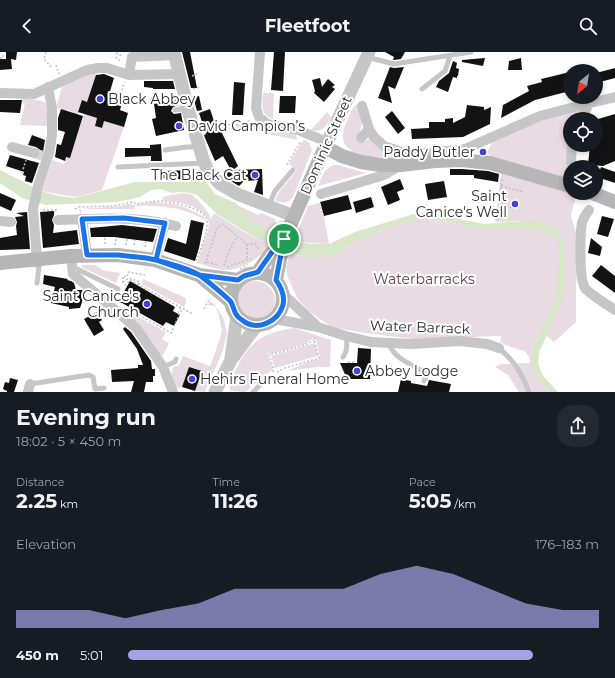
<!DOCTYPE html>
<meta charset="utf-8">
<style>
:root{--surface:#171b24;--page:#242831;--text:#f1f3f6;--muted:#9ea1a6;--accent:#a4a3e5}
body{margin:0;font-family:Montserrat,sans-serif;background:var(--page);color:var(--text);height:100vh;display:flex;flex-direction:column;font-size:15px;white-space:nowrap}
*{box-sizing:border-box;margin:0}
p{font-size:13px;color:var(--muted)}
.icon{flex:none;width:22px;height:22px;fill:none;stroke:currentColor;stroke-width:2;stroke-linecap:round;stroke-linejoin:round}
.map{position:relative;height:340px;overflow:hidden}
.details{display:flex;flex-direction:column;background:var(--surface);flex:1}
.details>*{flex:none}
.needle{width:26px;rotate:210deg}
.fabs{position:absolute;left:563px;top:12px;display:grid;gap:8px}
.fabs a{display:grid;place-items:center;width:40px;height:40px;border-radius:50%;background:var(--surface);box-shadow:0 2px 6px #0003;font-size:20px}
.pin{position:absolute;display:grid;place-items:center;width:34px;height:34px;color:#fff;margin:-17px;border:2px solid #fff;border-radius:50%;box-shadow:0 1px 4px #0007}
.round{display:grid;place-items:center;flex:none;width:42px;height:42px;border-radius:16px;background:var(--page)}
.headline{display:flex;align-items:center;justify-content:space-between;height:68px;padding:0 16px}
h1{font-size:22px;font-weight:700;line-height:30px}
.figures{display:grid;grid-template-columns:repeat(3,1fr);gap:6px;height:68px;padding:4px 16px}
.figures div{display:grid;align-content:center}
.figures b{font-size:20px;font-weight:700}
.figures small{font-size:11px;font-weight:400}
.figures p{font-size:11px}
.chart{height:112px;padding:8px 16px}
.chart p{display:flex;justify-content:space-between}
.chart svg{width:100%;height:72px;margin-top:4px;fill:var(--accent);opacity:.7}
ul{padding:0 16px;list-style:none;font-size:13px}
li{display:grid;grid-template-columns:64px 48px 1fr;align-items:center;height:30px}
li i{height:10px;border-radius:5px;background:var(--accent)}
header{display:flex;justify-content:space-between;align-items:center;height:52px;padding:0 16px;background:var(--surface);font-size:18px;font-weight:700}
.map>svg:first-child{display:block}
</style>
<header><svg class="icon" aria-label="back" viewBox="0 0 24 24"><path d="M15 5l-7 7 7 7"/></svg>Fleetfoot<svg class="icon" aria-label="search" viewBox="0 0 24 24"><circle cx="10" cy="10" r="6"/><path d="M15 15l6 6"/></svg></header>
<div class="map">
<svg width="615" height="340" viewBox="0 0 615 340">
<rect width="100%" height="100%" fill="#fff"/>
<path fill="#e8dbe1" d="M94,20H97L87,50L82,49L78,63L67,58L66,59L56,56L62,35Z
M263,41H274L273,67C260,63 262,53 263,41Z
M22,45L45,50L49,55L47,74L20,73L25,51L21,50Z
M358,52C363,66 363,72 358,85L361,91L369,87L396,100L393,106C376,106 340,105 343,81C345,71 350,62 354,54Z
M581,57V60L577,67H570L567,112L570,116V127L492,105L487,101L492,90L540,67Z
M327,60L331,65C326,75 322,81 311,78Z
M84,62L97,66L95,74L101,76L104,69L124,75L102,138L77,145L62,143L42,139L52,108L64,112L66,105L70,106Z
M252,69L270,79L295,82L298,88L232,75Z
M305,88L309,91L312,98L293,145C287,152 283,151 275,149C279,136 290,129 297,118L289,112L302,90Z
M333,113H338L366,121L318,134C321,126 324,117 333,113Z
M501,121L573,142L575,147L571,163L577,186L579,202L576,233V270L554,290L541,279L532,297L536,323L549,340H519L508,323L495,315L501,312L530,311L529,305L525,299C516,297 508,294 500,290L501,284L413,287L365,281L332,275L310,260L302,252L296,244L287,223L286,215L290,201L299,204L339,200L351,192L387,176L419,166L448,170L478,177H537L524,169L495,170Z
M182,141C185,142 189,141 192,143C197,146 210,161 211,167L214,161L241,178L268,192C263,206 239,219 224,218C215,217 205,213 197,211C199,204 209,176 209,172C208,155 176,149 163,149L162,145Z
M219,145L236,151L237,153L258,163L262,161L275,167L277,175L272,184Z
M152,150C171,150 188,155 204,165L206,169C184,155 161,153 135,154V157H81V164L79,157L121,154L129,152L135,153Z
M319,151L322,165L324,164L329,192L295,190V185L308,154Z
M82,213H96L102,218L120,221L116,231L81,215Z
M143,227L186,246V251L184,255L142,232Z
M235 249a20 20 0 1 1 40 0a20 20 0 1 1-40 0Z
M210,249L214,252L219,259L224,268L227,282L222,301L205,340L195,339L202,319L189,315L182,335L177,336L171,326L173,315L179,313L183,304L210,314L219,290L222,279L218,260L216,255L212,253L211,254L208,253Z
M115,252L166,280L162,287L169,291L162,305Z
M294,276L331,288L330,315H317L287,319L310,309L320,307L316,287L313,286L305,292L271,302L267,301L273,317L245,340L231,339C227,332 232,326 235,319C249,291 262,280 294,276Z
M315,291L318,304L275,316L271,304Z"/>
<path fill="#d8e7c9" d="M0,118L41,139L59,144L75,146L135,130H195V126H203L215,142L236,151L237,153L241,155L249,166L258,173L273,181L295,190L313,192H329L355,180L417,161H429L484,172L524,169L539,170L557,178L563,188L566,214L565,236L559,258L539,300L538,311L543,324L558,340H549L536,323L532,311V297L557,245L560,197L556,186L551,182L537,177H478L448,170L419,166L387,176L351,192L339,200L326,205L308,206L290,201L268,192L241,177L217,162L197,143L191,141L180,140L172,141L160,137L151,138L140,145L118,150L45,153L22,146L0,131Z"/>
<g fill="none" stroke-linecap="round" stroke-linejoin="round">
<path stroke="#d8e7c9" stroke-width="2.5" d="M508,172L513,157"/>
</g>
<path fill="#131313" d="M6,0H17L16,8L11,7L12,17L0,18V7H6Z
M182,0H190L197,36H191Z
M274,0H285L283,39L271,38Z
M385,0H405L401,7L394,8H393L394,5Z
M485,6L483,14L462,10V8Z
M521,6L522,18H508L509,9Z
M453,9L457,11L456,16L459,17L458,24H457V26L453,25L448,40L436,35L439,29L449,21Z
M390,15L394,16L404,15L395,37L388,34L392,51L378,46Z
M615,16V26L596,31V21Z
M570,20V39L535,48L501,66L503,53L529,39L527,34L542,30L541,27Z
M104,22L114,26L108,46L122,51L120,58L128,61L124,75L104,69L102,76L95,74L97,66L78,60L82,48L87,50L96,23Z
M320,26L322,35L328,27L335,33L332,35L335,37L324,50L314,41L315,39L312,28Z
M144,29H173L175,37H153V36L144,35Z
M234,30L245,31L243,63H232Z
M199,44L202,58L197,59L193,45Z
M280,44H296L295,61H279Z
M0,48H22L20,61L0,60Z
M177,48L179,53L173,55L171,59L174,62L181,61L184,78L156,84L152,67L156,66L154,52Z
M467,53L484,55V58L491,55L490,72L463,85L412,87L411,77L429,76V70H445V67L453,66V71L465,65Z
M61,57L83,64L70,106L66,105L65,109L55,105L57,92L61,93L65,80L58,78V66Z
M210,57L217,78L220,77L238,114L233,118L262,117L263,143L254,140L258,128L244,129L239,134L226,126L222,122L226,118H231L223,104L215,109L205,86L204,83L206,82L199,61Z
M392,59L405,76L398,82L385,65Z
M615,62V109L603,114L588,113L590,93H596V82L601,75L598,67Z
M32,83L45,88L43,100L36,95L28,93Z
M161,92L162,109H151V104L125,105V96H150V93Z
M10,103L39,111L32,131L25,129L26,124L23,123L24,120L6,114Z
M601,115L615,120V131L597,125Z
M450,117H461L488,119L499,122L498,130L474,126V123H450Z
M193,118V128L160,126V119Z
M400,127L404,137L397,140L400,148L388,153L381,135Z
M444,129L447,145L428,148L425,132Z
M0,141L16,148L11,159L0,154Z
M348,143L352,157L324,164L320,150Z
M371,145L374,155L356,161L353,150Z
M54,159V163L52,168L54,173L53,181L77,178L79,192L43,196L40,160Z
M27,160L30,197L0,198V186L17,183L16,174L17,170L15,165L24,164L16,161Z
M602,164L614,167L608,185L597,182Z
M191,168L204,171L199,196L195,209L164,199L168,186L186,192Z
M122,173L157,177L153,190L114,185H91L90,176Z
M591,186L602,195L600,204L588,201Z
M601,213L615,224V241L592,224Z
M44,223L68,227L67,228L71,229L74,231L76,238H82L85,241L80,256L69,257V255L51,251L55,235L43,232Z
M130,229L175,255L173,259L180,263L174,274L166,270L163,274L122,251H117L119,249L117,248L120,247Z
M97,260L102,268L99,270L104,278L94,284L84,267Z
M125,275L131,280L151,309L152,317H155V324H153V330H146L144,340H131L134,329L112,330L111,318L138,316V313H143L137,297L123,277Z
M358,296L371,297L370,327H347L340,311H357Z
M189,315L202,319L195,339L182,335Z
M10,326L18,328L14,340H7V339L3,337L5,330L9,331Z
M401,327L411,329V331L427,334L429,328L451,332L449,340H398Z"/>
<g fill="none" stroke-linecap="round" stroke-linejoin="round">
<path stroke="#d5d5d5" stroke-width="10" stroke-dasharray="10 5" stroke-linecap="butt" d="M34,101L43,104"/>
<path stroke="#c0c0c0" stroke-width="1.5" stroke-dasharray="2 2" stroke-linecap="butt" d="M46,0L44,7L52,16
M116,1L122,4
M116,5L118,8H121
M0,6H3V1
M56,13L59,22
M192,24L197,22
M193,37L200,35
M119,50L124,30
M205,76L215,72L236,73L251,68
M287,113L301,89
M22,121L26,108
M501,134L524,140
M320,151L323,164
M502,153L513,156L514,155
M75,157L79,155L113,154L133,150L136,152C144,151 152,149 160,149C170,150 205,156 207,168C209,179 199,200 196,210
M43,158H57
M497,168L500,166L501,163H503L505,159L500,147L502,127
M105,192V186
M247,192V209
M115,193L116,186
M126,193L127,187
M134,193L135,188
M145,195L146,189
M207,210L218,213
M205,212L217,176L222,172L247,192H255L259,198
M224,214L228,201L237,185
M227,215L253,206
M240,217L248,213
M123,230L129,226L140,230L139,233L193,262
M123,231V224L127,225L128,220L145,223
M125,234L130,228L139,233
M204,257L210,246
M132,259L171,281L182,257
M178,261L180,256
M348,310H356
M273,320V315L269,303L305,293L314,288
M277,320L285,316L319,306L314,288L316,284"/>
<path stroke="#c6c6c6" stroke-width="5" d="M367,5L394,12L471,0
M422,37L445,19L450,4
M175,58L187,56
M165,98L187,95H198
M118,115L204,111
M269,153L275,139L293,118
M73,215L118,237
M37,231L39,215L36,213L37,209
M389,291C394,308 413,312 427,322L424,329
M499,296C515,310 521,320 529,340
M343,305C348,299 347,291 346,284
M163,315L175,310L176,307
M30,332L89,323L93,325L95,337L104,336
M253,340L264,329L272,326"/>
<path stroke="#c6c6c6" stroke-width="10" d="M260,0L256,56L259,65L267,72L298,78L327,90
M175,3L132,5L129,23L179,22
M0,41L34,42L87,18L98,16H107L129,23
M362,54L369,77L374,85L384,94L410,103L465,97L540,64L586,52
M582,67L587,56L586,52L615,45
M361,86L369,77
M572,93L571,110L573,115
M12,95L34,101
M321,142L384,123L401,113
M589,158C586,162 583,166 582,171C580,181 579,228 585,236C589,242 608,253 615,258
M82,167L87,203
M58,168C98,166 137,164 176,174
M0,169L11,170
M71,204L73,222L136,276L163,315L173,340
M37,207L33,157L38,134L49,101L52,83V56L48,35
M155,208L165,171
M283,242L318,275
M275,267L318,275L346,284L371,290L411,292L460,289L487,292L499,296
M28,340L30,332"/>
<path stroke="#c6c6c6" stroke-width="13" d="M174,0L188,58L203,107L208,119L220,132L237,142L294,164
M325,95L369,0
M231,306L237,264
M215,340L231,308L257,273"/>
<path stroke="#b6b6b6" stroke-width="14" d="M592,141L615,150
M0,211L71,204L118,203L155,208L199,223L238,228
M258,220L269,204L284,187
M231 247a26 26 0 1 1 52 0a26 26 0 1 1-52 0Z
M199,223L231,250
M276,228L284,187L325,95L342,104L361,110L380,113H401L435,109L461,108L490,111L570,134"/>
</g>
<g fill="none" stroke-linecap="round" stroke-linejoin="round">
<defs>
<path id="route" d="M284,187L272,200L258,220L244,224L238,228L199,223L156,208L146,206L118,203H87L82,167L124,166L165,171L156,208C169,212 186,215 199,223C203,225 229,247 231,250C235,258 234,263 242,268C257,280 278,270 283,253C285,244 281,235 276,228L284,187"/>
</defs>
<use href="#route" stroke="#fff" stroke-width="8"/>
<use href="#route" stroke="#1a73e8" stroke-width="5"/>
</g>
<g fill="#4541d1" stroke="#fff" stroke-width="1.5">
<circle cx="100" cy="47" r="4"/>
<circle cx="179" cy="74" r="4"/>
<circle cx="483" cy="100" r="4"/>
<circle cx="255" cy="123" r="4"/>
<circle cx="515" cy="152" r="4"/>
<circle cx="147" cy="252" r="4"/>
<circle cx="357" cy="319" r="4"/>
<circle cx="192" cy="327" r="4"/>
</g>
<g text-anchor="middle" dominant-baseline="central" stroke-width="4" stroke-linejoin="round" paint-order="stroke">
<g font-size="14" fill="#2c2c2c" stroke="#fff" text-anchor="start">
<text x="108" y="47">Black Abbey</text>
<text x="187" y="74">David Campion’s</text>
<text x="475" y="100" text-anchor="end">Paddy Butler</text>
<text x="247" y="123" text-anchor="end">The Black Cat</text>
<text x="507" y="144" text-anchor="end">Saint<tspan x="507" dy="16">Canice's Well</tspan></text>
<text x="139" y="244" text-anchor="end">Saint Canice's<tspan x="139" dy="16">Church</tspan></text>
<text x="365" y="319">Abbey Lodge</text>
<text x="200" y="327">Hehirs Funeral Home</text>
</g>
<g font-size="14" fill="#2c2c2c" stroke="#fff">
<text transform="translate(326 93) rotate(-66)">Dominic Street</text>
<text transform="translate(420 275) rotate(2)">Water Barrack</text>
</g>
<g font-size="14" fill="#633f4c" stroke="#fff">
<text x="424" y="227">Waterbarracks</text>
</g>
</g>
</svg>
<div class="fabs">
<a><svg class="needle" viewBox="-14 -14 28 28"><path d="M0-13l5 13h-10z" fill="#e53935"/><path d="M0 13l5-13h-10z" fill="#9ea1a6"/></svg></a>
<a><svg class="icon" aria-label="locate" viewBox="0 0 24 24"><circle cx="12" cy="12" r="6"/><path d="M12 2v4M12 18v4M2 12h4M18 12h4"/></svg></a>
<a><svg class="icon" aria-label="layers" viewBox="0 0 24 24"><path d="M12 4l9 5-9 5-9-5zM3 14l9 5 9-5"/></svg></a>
</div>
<div class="pin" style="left:284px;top:187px;background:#1e9e55"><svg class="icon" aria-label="arrive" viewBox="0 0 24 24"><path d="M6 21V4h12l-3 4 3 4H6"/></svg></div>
</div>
<section class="details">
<div class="headline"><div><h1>Evening run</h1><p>18:02 · 5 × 450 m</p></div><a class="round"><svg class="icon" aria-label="share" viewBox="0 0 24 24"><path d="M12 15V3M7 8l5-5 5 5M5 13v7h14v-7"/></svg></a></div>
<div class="figures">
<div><p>Distance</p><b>2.25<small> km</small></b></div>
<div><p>Time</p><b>11:26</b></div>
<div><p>Pace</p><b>5:05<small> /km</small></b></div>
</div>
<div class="chart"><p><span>Elevation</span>176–183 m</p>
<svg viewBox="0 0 160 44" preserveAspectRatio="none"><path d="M0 44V33L10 33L20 33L30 38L40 33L50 29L60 20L70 20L80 20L90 20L100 11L110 6L120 11L130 20L140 29L150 33L160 33V44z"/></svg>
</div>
<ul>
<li><b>450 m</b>5:01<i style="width:86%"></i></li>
</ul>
</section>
